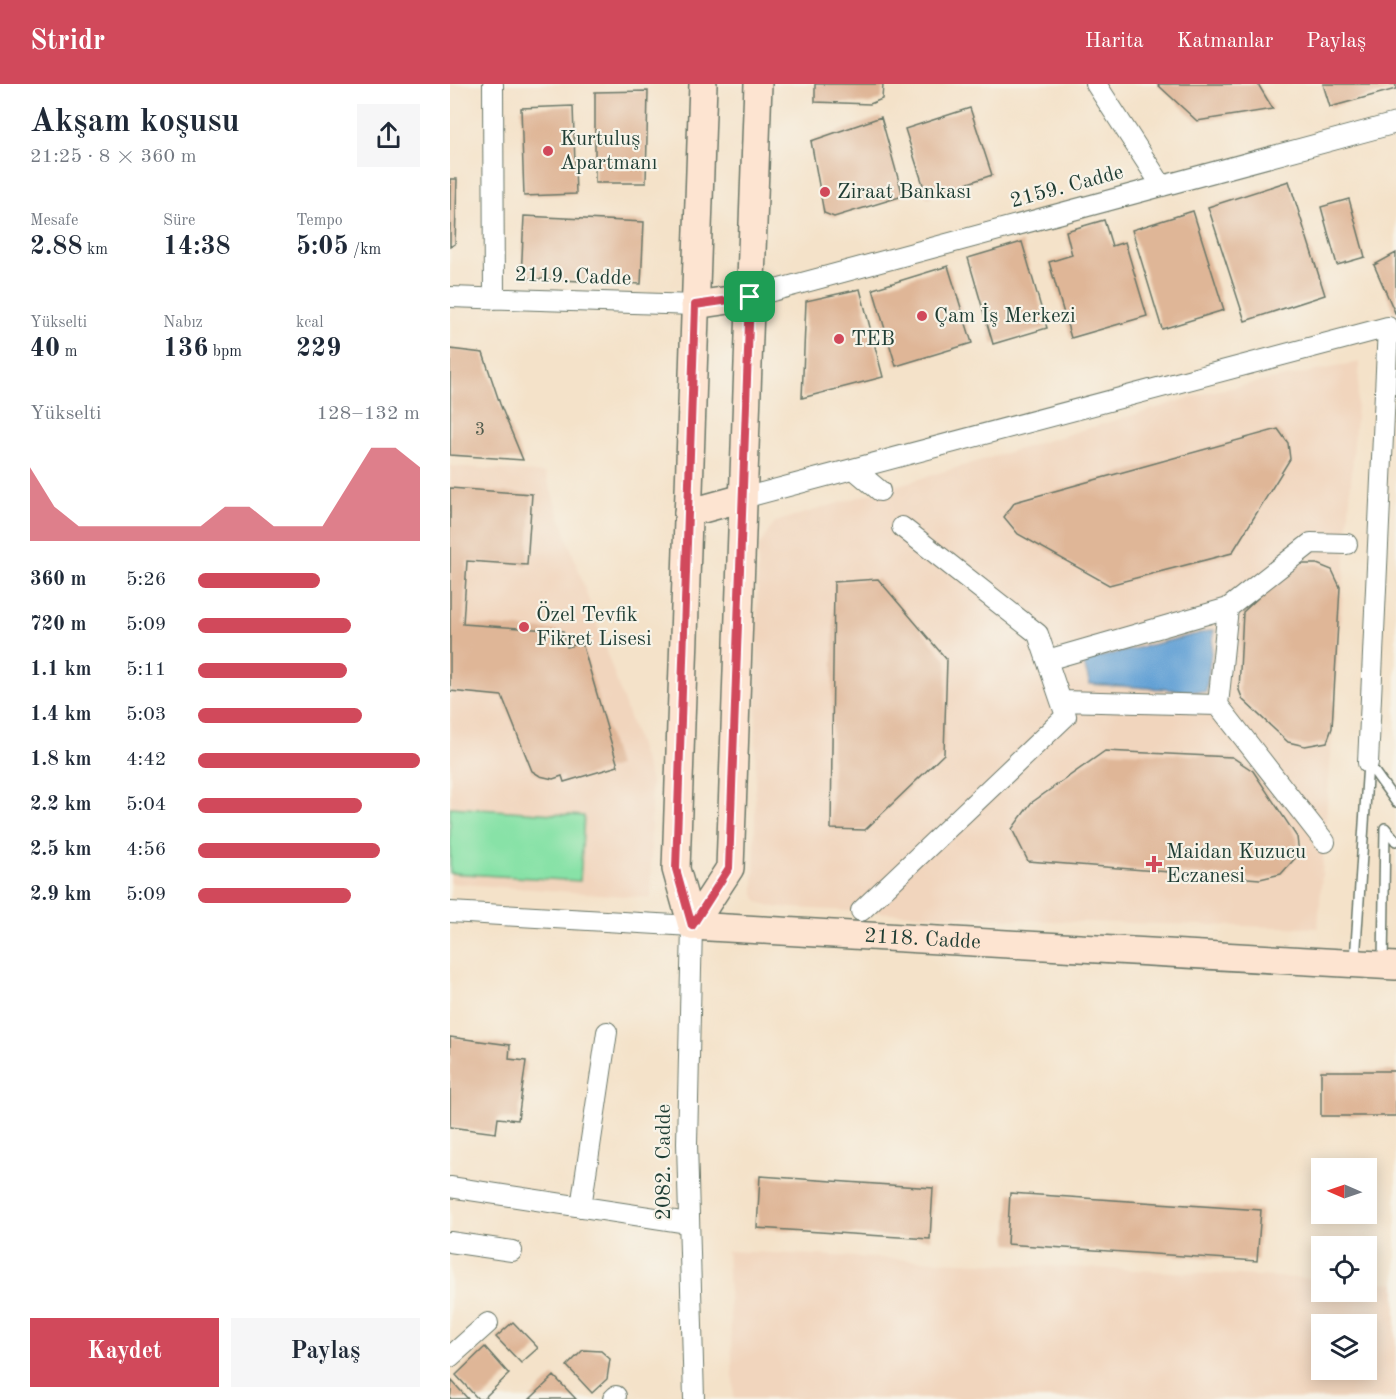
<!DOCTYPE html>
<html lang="tr">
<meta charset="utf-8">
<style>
:root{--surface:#fff;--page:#f6f6f7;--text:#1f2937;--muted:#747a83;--accent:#d1495b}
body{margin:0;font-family:"Old Standard TT",serif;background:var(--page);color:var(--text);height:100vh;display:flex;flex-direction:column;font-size:22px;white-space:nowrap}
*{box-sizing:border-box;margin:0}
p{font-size:20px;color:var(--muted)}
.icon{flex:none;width:33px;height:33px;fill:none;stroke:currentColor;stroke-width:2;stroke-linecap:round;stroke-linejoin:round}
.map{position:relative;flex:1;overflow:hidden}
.details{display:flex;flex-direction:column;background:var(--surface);width:450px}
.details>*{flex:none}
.needle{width:39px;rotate:272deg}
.controls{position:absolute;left:861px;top:1074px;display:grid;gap:12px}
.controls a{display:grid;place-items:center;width:66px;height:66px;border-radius:0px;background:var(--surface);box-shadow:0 3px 15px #0003;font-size:30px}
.pin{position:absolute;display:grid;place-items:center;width:51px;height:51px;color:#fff;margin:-26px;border-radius:12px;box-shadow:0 3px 9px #0006}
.round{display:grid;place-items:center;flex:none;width:63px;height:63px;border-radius:0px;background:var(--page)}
.summary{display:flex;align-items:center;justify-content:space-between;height:102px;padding:0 30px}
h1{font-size:33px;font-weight:800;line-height:45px}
.metrics{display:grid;grid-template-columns:repeat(3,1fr);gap:9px;height:102px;padding:6px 30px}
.metrics div{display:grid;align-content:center}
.metrics b{font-size:26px;font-weight:800}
.metrics small{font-size:16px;font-weight:400}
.metrics p{font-size:16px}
.chart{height:168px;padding:12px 30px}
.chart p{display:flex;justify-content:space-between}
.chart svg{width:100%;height:108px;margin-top:6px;fill:var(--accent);opacity:.7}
.action{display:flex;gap:12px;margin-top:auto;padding:12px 30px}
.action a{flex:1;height:69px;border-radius:0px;background:var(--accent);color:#fff;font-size:24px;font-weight:800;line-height:69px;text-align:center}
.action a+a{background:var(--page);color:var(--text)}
ul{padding:0 30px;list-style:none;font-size:20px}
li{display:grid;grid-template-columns:96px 72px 1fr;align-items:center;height:45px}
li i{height:15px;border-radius:8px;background:var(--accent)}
header{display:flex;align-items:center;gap:36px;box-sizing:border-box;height:84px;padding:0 30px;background:var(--accent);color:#fff}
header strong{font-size:28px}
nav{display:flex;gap:33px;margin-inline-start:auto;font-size:21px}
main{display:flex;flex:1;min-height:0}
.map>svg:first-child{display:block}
</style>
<header>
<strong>Stridr</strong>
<nav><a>Harita</a><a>Katmanlar</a><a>Paylaş</a></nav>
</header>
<main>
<section class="details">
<div class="summary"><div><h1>Akşam koşusu</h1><p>21:25 · 8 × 360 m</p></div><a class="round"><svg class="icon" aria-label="share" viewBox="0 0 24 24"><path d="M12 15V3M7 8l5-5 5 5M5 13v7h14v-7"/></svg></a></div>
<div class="metrics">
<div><p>Mesafe</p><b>2.88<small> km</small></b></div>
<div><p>Süre</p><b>14:38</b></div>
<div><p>Tempo</p><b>5:05<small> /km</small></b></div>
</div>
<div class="metrics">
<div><p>Yükselti</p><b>40<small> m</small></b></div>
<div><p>Nabız</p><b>136<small> bpm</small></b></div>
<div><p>kcal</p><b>229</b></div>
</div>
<div class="chart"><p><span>Yükselti</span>128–132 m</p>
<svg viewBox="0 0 160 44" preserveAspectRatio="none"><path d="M0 44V14L10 30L20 38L30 38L40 38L50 38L60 38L70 38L80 30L90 30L100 38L110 38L120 38L130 22L140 6L150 6L160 14V44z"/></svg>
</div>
<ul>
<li><b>360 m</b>5:26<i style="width:55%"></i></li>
<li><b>720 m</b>5:09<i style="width:69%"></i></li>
<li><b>1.1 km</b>5:11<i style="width:67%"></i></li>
<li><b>1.4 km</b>5:03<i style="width:74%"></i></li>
<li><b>1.8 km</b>4:42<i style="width:100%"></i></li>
<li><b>2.2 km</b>5:04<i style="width:74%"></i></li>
<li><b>2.5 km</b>4:56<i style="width:82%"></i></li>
<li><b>2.9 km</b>5:09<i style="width:69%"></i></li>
</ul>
<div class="action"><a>Kaydet</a><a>Paylaş</a></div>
</section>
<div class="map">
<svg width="946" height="1315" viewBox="0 0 946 1315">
<rect width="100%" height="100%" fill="#f7f3e8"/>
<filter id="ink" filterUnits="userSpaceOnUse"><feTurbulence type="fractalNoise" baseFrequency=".0167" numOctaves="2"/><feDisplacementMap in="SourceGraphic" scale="12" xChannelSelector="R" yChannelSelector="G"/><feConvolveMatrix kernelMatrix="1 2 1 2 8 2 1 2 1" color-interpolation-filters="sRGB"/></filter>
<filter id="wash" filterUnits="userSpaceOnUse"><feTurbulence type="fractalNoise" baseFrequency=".008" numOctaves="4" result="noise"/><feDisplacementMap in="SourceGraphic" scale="24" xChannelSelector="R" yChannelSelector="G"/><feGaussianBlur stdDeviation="1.35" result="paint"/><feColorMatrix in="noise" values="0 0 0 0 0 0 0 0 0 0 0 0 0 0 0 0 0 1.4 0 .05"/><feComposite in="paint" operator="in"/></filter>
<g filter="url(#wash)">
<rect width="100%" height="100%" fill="#f4e2c9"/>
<path fill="#f1d5bd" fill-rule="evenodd" d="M910,278L868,844L600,837L324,823L308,818L304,811L308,463L325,438L760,308Z
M0,382L95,389L201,697V814L0,799Z
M277,1167L871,1195L872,1208H916L917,1197L946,1199V1315H284ZM916,1240V1286H872V1240Z"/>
<path fill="#88e2a7" stroke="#54906e" stroke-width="1.5" d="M0,723L134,732L130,797L0,789Z"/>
<path fill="#63a1d5" stroke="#416f84" stroke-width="1.5" d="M764,546L756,608L640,600L633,577Z"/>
<g id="blocks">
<path fill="#dfb697" d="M365,0H433L432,15L420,20L365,18Z
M707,0H808L823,25L747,37Z
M873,0H946V5L880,23Z
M198,7L196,99H145V8Z
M123,22L126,110L74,112L71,24Z
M520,24L542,91L477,113L455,45Z
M431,33L453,112L384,133L374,129L361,57Z
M0,95H7L5,160L0,163Z
M839,97L875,211L795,237L758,123Z
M899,115L915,173L887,181L871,123Z
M743,127L774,226L712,245L682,146Z
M74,132L194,138L191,200L71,194Z
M654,136L662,162L675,158L697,232L621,254L599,178L622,171L616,147Z
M572,158L597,244L543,260L518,174Z
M946,169V231L924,181Z
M498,182L522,259L446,282L423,205Z
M410,205L433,293L352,314L356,217Z
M0,265L33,269L50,320L73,376L0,371Z
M828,345L838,359L840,375L782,469L659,501L568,450L554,433L565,418Z
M0,404L82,410L77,481L17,477L13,540L113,547L117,563L132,559L168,682L114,698L112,692L103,695L90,692L82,687L52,612L0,607Z
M844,480H867L882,486L890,503L882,644L877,658L855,662L838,658L793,616L789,606L793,528Z
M428,495L497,576L494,670L415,746L381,745L384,498Z
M655,667L782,673L803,687L847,753L849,770L831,790L810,795L578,777L562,745L581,719Z
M0,953L60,961L59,975L76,977L68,1036L48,1034L46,1049L0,1043Z
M871,987H946V1032H871Z
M310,1092L483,1104L480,1155L307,1144Z
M560,1109L811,1126L807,1177L557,1160Z
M63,1238L88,1264L71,1279L46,1253Z
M35,1263L59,1290L33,1315H28L6,1291Z
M133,1266L151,1267L160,1275L157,1295L142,1309L117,1282Z
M104,1292L126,1315H80Z
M2,1297L18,1315H0Z"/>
</g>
</g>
<g filter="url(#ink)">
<use href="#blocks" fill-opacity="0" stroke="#6a7768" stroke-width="1.5"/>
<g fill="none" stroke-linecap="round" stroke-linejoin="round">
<defs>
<path id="lane" d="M918,679L946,718
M935,744L946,757
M905,877L918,679
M933,880L935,744"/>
<path id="street" d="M43,0L44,215
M646,0L712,102
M0,213L245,221
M300,213L946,39
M404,385L430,407
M293,414L938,243L918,679
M597,576L778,524L861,459L897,460
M611,617L768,621L875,758
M768,621L778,524
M411,827L616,632L588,550L452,443
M0,828L242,842L237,1059L244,1315
M0,1103L238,1139
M131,1123L157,948
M0,1158L62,1167
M0,1273L38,1239
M163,1315L166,1312"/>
<g id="secondary">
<path d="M245,221L300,213"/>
<path d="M238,429L293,414"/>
<path d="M242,842L280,784L308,0"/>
<path d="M242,842L226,785L253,0"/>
<path id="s1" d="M242,842L946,882"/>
</g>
</defs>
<use href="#lane" stroke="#6a7768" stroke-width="12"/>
<use href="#street" stroke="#6a7768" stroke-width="22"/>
<use href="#secondary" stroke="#6a7768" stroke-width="30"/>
<use href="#lane" stroke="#fff" stroke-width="9"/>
<use href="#street" stroke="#fff" stroke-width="20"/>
<use href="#secondary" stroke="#fde4d1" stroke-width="27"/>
</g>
</g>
<g fill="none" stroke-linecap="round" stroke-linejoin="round" filter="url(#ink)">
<defs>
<path id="route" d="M300,213L279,784L242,842L226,785L245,221Z"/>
</defs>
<use href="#route" stroke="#fff" stroke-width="12"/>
<use href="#route" stroke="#d1495b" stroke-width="8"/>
</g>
<g fill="#d1495b" stroke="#f7f3e8" stroke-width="2">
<circle cx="98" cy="67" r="6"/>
<circle cx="375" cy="108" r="6"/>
<circle cx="472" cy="232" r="6"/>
<circle cx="389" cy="255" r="6"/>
<circle cx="74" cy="543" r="6"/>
<path d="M701 771h6v6h6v6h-6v6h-6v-6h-6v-6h6z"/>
</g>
<g text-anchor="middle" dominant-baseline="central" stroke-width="4.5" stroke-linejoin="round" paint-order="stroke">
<g font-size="18" fill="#4f5b4d">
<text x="30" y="346">3</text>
</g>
<g font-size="21" fill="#1f3d34" stroke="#f7f3e8" text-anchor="start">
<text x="110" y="55">Kurtuluş<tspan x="110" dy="24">Apartmanı</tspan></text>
<text x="387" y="108">Ziraat Bankası</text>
<text x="484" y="232">Çam İş Merkezi</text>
<text x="401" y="255">TEB</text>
<text x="86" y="531">Özel Tevfik<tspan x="86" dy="24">Fikret Lisesi</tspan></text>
<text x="716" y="768">Maidan Kuzucu<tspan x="716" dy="24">Eczanesi</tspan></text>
</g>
<g font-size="21" fill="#1f3d34" stroke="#f7f3e8">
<text transform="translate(617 103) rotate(-15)">2159. Cadde</text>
<text transform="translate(123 193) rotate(2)">2119. Cadde</text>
<text stroke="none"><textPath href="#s1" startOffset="231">2118. Cadde</textPath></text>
<text transform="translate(214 1078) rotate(-90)">2082. Cadde</text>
</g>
</g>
</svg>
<div class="controls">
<a><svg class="needle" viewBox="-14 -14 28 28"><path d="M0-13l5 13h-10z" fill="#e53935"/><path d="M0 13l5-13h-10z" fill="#747a83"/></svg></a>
<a><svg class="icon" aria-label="locate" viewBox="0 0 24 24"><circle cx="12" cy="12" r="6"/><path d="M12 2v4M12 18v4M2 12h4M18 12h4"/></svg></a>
<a><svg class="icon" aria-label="layers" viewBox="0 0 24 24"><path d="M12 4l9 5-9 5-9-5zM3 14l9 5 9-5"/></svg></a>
</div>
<div class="pin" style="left:300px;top:213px;background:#1e9e55"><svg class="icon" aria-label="arrive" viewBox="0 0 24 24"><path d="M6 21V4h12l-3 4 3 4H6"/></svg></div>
</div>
</main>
